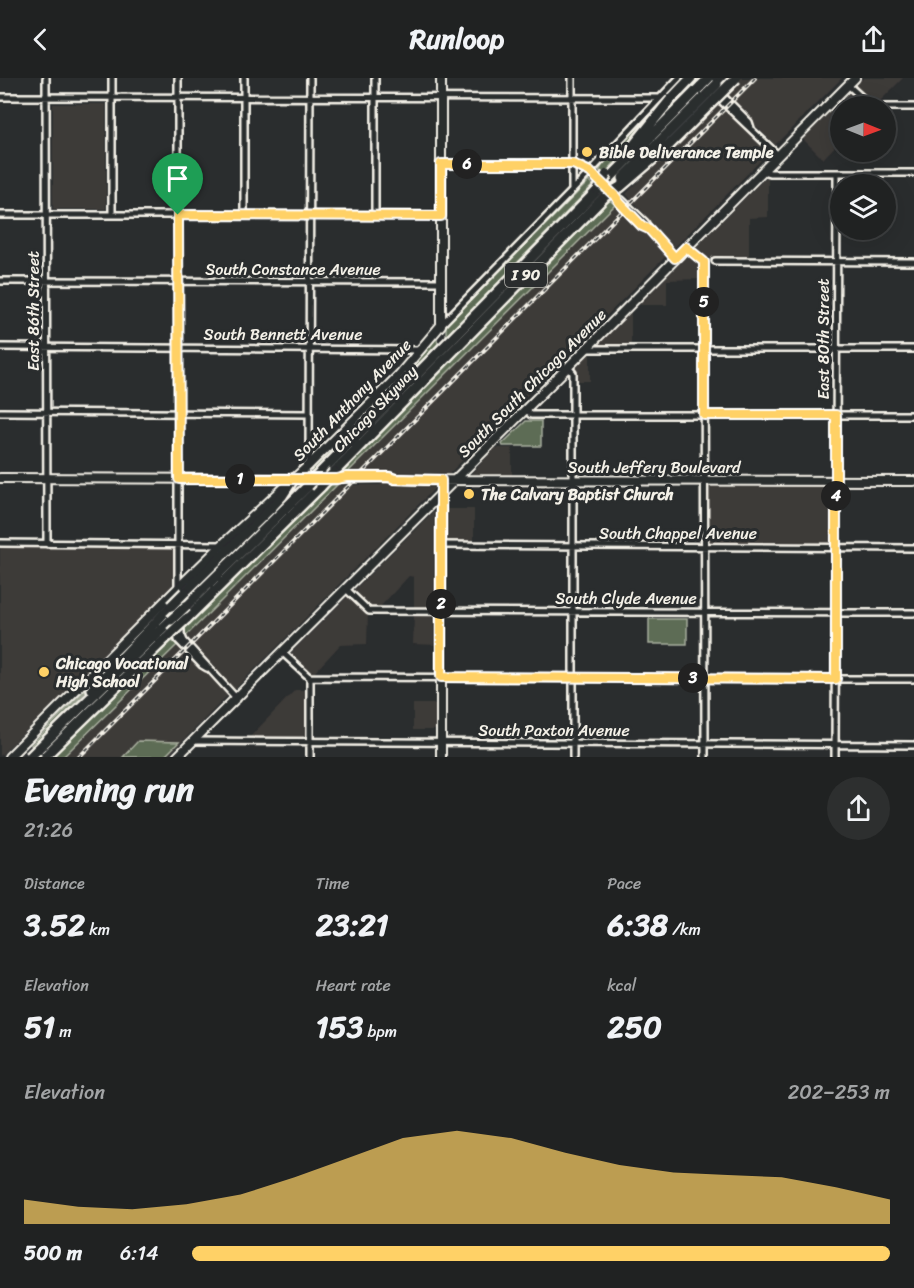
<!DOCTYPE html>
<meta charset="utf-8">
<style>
:root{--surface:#202222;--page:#2d2f2f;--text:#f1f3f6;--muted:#a2a4a5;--line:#3d3f40;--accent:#ffd166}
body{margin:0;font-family:Sriracha,sans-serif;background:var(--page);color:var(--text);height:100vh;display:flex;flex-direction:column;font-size:22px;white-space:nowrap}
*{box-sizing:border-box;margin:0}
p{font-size:20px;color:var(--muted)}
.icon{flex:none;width:33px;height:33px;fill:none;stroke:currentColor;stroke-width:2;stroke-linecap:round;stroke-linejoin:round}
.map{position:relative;height:679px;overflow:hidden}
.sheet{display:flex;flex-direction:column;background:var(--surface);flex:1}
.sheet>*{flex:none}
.needle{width:39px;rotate:91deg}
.controls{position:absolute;left:830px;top:18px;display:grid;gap:12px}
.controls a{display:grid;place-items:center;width:66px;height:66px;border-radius:50%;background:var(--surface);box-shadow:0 6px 24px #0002,0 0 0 2px var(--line);font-size:30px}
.pin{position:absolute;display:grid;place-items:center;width:51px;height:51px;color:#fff;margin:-62px -26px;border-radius:50% 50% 50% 0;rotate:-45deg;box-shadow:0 0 6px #0007}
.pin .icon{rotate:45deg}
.km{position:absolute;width:30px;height:30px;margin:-15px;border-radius:50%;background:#222;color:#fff;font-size:16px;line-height:30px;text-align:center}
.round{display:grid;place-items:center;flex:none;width:63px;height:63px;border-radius:32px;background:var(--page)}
.head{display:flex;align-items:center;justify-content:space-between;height:102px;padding:0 24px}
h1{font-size:33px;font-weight:700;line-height:45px}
.figures{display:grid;grid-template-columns:repeat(3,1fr);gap:9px;height:102px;padding:6px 24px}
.figures div{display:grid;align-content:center}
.figures b{font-size:30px;font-weight:700}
.figures small{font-size:16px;font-weight:400}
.figures p{font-size:16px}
.chart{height:168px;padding:12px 24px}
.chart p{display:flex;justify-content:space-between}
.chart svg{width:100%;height:108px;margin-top:6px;fill:var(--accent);opacity:.7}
ul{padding:0 24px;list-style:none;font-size:20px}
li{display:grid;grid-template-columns:96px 72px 1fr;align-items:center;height:45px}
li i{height:15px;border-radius:8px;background:var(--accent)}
header{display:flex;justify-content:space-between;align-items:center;height:78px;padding:0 24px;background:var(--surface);font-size:27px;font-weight:700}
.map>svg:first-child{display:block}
</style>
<header><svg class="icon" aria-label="back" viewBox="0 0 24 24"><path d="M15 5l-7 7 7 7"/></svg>Runloop<svg class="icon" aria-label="share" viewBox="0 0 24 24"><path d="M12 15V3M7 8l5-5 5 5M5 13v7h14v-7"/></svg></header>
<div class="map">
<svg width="914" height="679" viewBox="0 0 914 679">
<rect width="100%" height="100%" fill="#2a2d2e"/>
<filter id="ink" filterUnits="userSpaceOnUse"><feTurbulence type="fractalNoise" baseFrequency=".0167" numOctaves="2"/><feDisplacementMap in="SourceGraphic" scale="12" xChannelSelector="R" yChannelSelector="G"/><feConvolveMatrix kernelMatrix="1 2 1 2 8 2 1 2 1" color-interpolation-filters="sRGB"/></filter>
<g filter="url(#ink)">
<path fill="#3d3a38" d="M741,0H842L775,67L747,39L749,36L726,15Z
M863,0H903L877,26L873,27L855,9Z
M851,13L867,28H840V63L823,81L803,61Z
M717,23L740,45H741L770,73L673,171L644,141L647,139L626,116Z
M53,26H106V131H53Z
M768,98V139L749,140V180H704L694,171L763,102Z
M615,127L637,148L639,147L668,176L449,396L390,397L391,395H347Z
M689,176L703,189L702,201L667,202V227H639Z
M631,234V268L600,267V265Z
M590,275V303H576V289Z
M495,370H512V397L471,396Z
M382,405L435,406L437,408L234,612L206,582L207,581L185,559L337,407H380Z
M708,406L833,407V466H708Z
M446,431H474V464L446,465Z
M434,433H436L437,435V530H414V499L409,498L379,530H370L353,513Z
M0,469H175V509L0,678Z
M349,517L368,535L367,566L340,567L314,595H307L289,577Z
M414,536H437V567L413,566Z
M177,567L198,589L200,588L210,596L229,616L167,679H63Z
M295,612H308L307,661L249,660Z
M413,626H437V652H413Z"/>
<path fill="#5d6c54" stroke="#a8ae9e" stroke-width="1.5" d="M685,0L632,66L603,97L599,93L609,76Z
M589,103L593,107L446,258V248L449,244Z
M610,122L615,127L347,395H342L494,238Z
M435,261H437L438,266L314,394H312L311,391L404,298Z
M526,343H541V368H503L502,366Z
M329,407H337L185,559V550Z
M169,523H172L33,669L31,667L84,613L103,590Z
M649,541H687V566H649Z
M172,563L177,567L63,679H52Z
M138,663L179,664L164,679H123Z"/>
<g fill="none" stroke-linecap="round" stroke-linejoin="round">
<defs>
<path id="street" d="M46,0L47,466
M112,0V137
M178,0V511
M244,0V137
M375,0V137
M848,7L871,28
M719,14L749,44L751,50
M716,18L778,77
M0,19L659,20
M885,29H914
M441,86H572L590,94L617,119L622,122L645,144L649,151L675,180
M763,93L770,95H914
M572,112V0
M617,119C623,131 637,145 649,151
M0,137H441
M686,169L704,184L705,679
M715,183L914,184
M0,203L441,204
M441,247L572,113L679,0
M0,269L421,272
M587,271H914
M568,289L573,295V679
M525,331L531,337H914
M0,334L309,336
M309,387L310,0
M0,465L222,467
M441,467L914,470
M346,511L369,533L914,535
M177,535L178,562L202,587L207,590
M181,545V556L184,563L237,621
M283,575L309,599L914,601
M310,599V679
M193,663L914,667
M835,679L837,95"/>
<path id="secondary" d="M0,400L293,401L389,399L395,401L424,402L914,403
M441,414V679
M9,679L183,505L222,467L309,387L399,297L441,247V0
M177,679L579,278L855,0"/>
<path id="highway" d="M629,73L671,21L691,0
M610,100L701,8
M623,100L708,15
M620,109L669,67L715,21
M321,394L598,112
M334,394L605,118
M185,514L271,430L282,418L293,401
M186,528L308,408
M186,541L321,408
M92,611L171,528
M37,672L171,542
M44,679L171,555"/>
</defs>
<use href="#street" stroke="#f4f1e8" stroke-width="10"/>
<use href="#secondary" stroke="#f4f1e8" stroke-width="12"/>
<use href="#highway" stroke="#f4f1e8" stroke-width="14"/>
<use href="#street" stroke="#2a2d2e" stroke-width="5"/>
<use href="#secondary" stroke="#2a2d2e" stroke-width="8"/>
<use href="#highway" stroke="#2a2d2e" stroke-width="9"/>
<defs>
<path id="rail" d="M79,679L755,0"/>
</defs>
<use href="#rail" stroke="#f4f1e8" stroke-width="4"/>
<use href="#rail" stroke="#2a2d2e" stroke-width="1.5" stroke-dasharray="4.5" stroke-linecap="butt"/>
<defs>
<path id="highway-bridge" d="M701,8L709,0
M708,15L717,6
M715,21L736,0
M598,112L607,96
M605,118L620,109
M308,408L321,394
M321,408L334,394
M171,528L185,514
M171,542L186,528
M171,555L186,541
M30,679L37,672"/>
</defs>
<use href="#highway-bridge" stroke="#f4f1e8" stroke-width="14" stroke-linecap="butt"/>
<use href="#highway-bridge" stroke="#2a2d2e" stroke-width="9"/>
</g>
</g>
<g fill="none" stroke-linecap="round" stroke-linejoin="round" filter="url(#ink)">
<defs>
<path id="route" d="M441,86H573L590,94L616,119L620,125L642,148L649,151L675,180L686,169L704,184V337H836V601L441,599V402L395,401L389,399H346L337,401H179L178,137L441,138Z"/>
</defs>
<use href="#route" stroke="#fff" stroke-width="12"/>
<use href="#route" stroke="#ffd166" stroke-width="8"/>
</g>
<g fill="#ffd166" stroke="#2a2d2e" stroke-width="2">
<circle cx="587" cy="74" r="6"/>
<circle cx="469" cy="416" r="6"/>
<circle cx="44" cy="594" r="6"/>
</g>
<g text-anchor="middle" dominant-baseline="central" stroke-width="6" stroke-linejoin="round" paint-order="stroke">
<rect fill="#2a2d2e" stroke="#b7b6b0" stroke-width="1.5" x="505" y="185" width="42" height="24" rx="4.5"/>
<g font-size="15" font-weight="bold" fill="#f4f1e8">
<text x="526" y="197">I 90</text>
</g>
<g font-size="16" font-weight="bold" fill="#f4f1e8" stroke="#2a2d2e" text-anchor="start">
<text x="599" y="74">Bible Deliverance Temple</text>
<text x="481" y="416">The Calvary Baptist Church</text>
<text x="56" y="585">Chicago Vocational<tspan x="56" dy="18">High School</tspan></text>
</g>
<g font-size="16" fill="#f4f1e8" stroke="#2a2d2e">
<text x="293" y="191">South Constance Avenue</text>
<text transform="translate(33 233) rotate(-90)">East 86th Street</text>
<text x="283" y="256">South Bennett Avenue</text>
<text transform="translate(823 261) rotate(-90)">East 80th Street</text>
<text transform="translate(532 305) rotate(-45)">South South Chicago Avenue</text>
<text transform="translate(352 322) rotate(-46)">South Anthony Avenue</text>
<text transform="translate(375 331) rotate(-46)">Chicago Skyway</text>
<text x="654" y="389">South Jeffery Boulevard</text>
<text x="678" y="455">South Chappel Avenue</text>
<text x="626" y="520">South Clyde Avenue</text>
<text x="554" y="652">South Paxton Avenue</text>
</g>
</g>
</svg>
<div class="controls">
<a><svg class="needle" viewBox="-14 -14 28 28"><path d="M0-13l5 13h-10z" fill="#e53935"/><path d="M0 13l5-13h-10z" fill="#a2a4a5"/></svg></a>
<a><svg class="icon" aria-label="layers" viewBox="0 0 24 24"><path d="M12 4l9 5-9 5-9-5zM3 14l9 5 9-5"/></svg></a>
</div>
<div class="pin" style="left:178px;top:137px;background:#1e9e55"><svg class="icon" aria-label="arrive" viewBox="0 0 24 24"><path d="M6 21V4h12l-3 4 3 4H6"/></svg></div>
<b class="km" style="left:240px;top:401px">1</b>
<b class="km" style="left:441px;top:526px">2</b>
<b class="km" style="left:693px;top:600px">3</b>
<b class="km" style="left:836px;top:418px">4</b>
<b class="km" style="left:704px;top:224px">5</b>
<b class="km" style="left:467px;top:86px">6</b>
</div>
<section class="sheet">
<div class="head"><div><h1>Evening run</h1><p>21:26</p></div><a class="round"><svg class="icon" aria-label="share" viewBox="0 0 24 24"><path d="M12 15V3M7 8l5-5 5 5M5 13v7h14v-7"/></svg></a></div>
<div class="figures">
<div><p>Distance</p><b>3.52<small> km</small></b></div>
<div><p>Time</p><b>23:21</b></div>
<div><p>Pace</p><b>6:38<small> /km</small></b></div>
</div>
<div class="figures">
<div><p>Elevation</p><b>51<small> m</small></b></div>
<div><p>Heart rate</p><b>153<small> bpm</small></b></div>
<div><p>kcal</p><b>250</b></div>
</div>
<div class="chart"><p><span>Elevation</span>202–253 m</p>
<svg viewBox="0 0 160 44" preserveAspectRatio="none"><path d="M0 44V34L10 37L20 38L30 36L40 32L50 25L60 17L70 9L80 6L90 9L100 15L110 20L120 23L130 24L140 25L150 29L160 34V44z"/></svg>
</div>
<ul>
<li><b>500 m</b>6:14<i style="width:100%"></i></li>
</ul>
</section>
